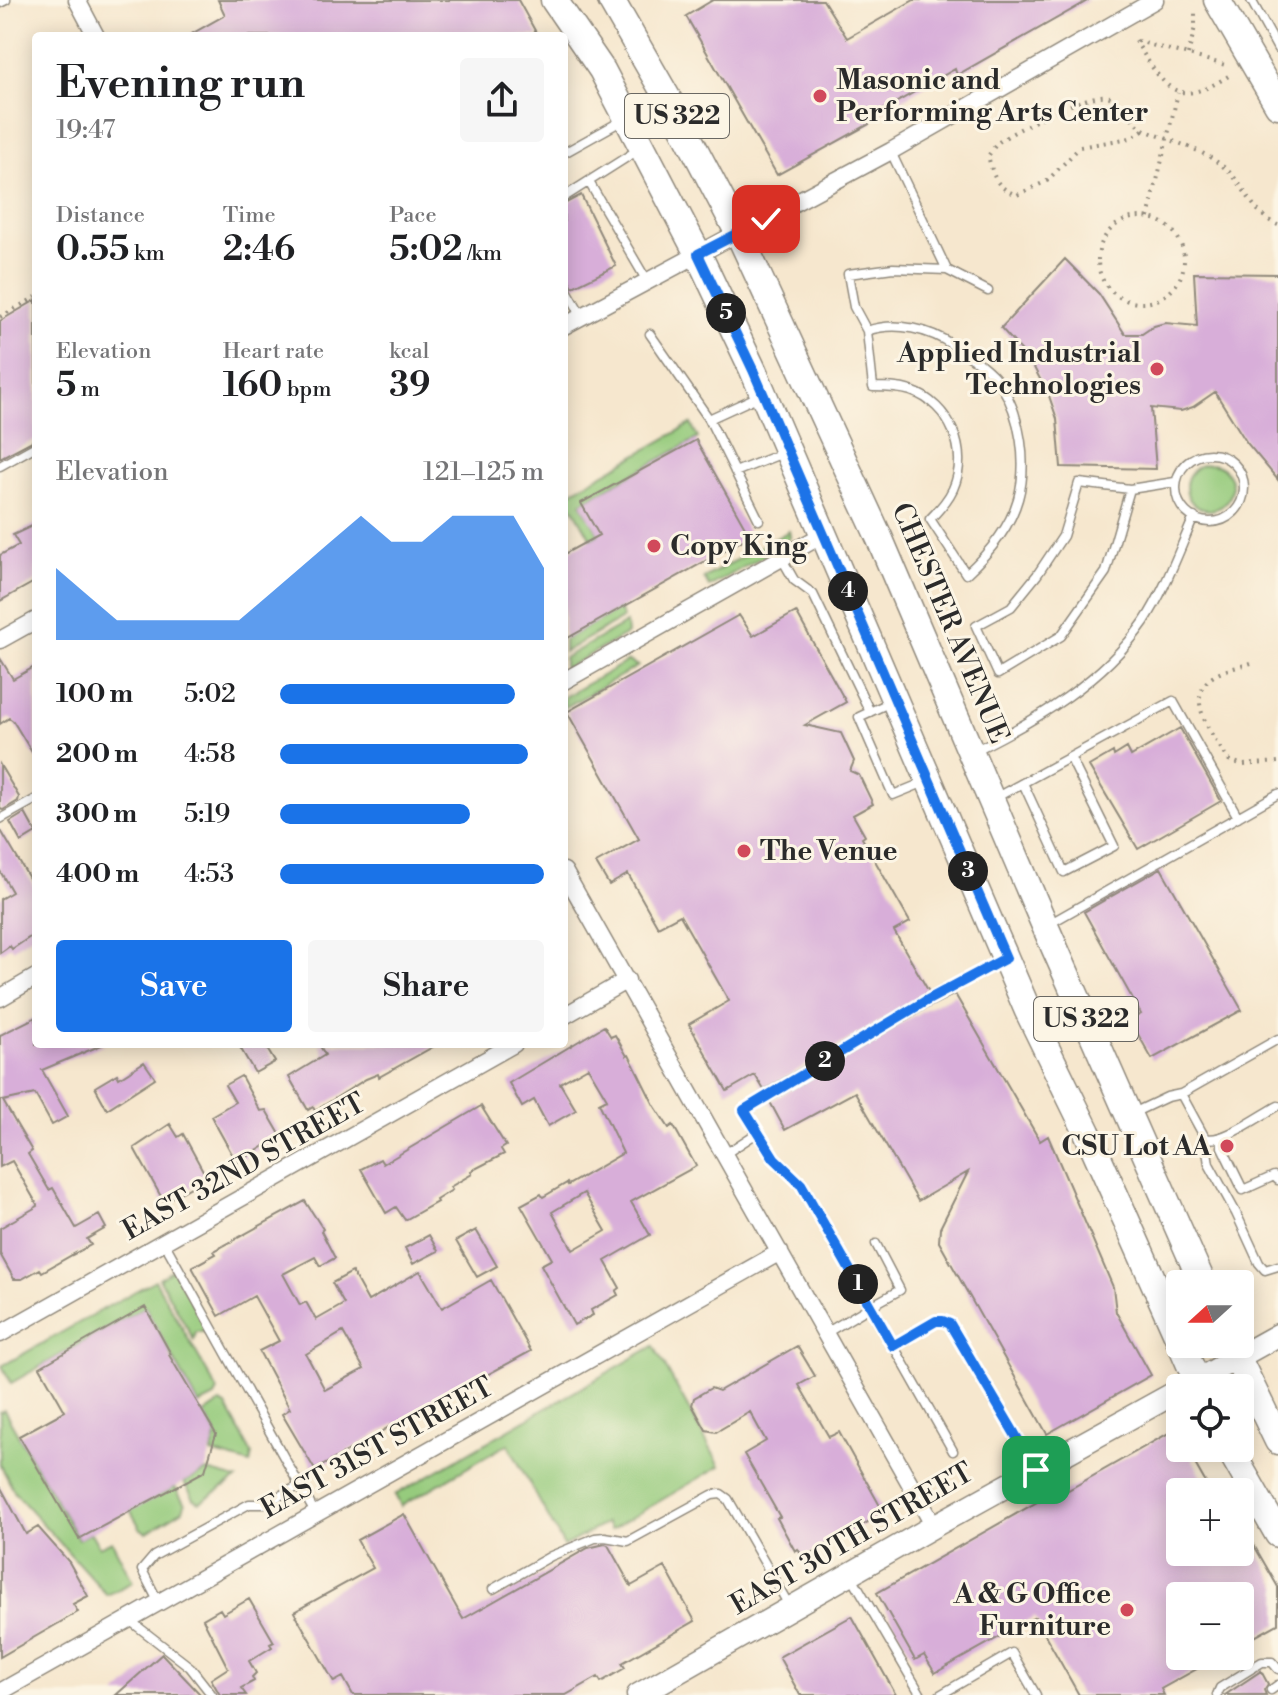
<!DOCTYPE html>
<meta charset="utf-8">
<style>
:root{--surface:#fff;--page:#f6f6f6;--text:#202124;--muted:#757577;--accent:#1a73e8}
body{margin:0;font-family:"Libre Bodoni",serif;background:var(--page);color:var(--text);height:100vh;display:flex;flex-direction:column;font-size:30px;white-space:nowrap}
*{box-sizing:border-box;margin:0}
p{font-size:26px;color:var(--muted)}
.icon{flex:none;width:44px;height:44px;fill:none;stroke:currentColor;stroke-width:2;stroke-linecap:round;stroke-linejoin:round}
.map{position:relative;flex:1;overflow:hidden}
.panel{position:absolute;left:32px;top:32px;width:536px;height:1016px;display:flex;flex-direction:column;background:var(--surface);border-radius:8px;box-shadow:0 4px 20px #0003}
.panel>*{flex:none}
.needle{width:52px;rotate:249deg}
.tools{position:absolute;left:1166px;top:1270px;display:grid;gap:16px}
.tools a{display:grid;place-items:center;width:88px;height:88px;border-radius:8px;background:var(--surface);box-shadow:0 4px 20px #0003;font-size:40px}
.pin{position:absolute;display:grid;place-items:center;width:68px;height:68px;color:#fff;margin:-34px;border-radius:16px;box-shadow:0 4px 12px #0006}
.km{position:absolute;width:40px;height:40px;margin:-20px;border-radius:50%;background:#222;color:#fff;font-size:22px;line-height:40px;text-align:center}
.round{display:grid;place-items:center;flex:none;width:84px;height:84px;border-radius:8px;background:var(--page)}
.headline{display:flex;align-items:center;justify-content:space-between;height:136px;padding:0 24px}
h1{font-size:44px;font-weight:600;line-height:60px}
.figures{display:grid;grid-template-columns:repeat(3,1fr);gap:12px;height:136px;padding:8px 24px}
.figures div{display:grid;align-content:center}
.figures b{font-size:34px;font-weight:600}
.figures small{font-size:22px;font-weight:400}
.figures p{font-size:22px}
.chart{height:224px;padding:16px 24px}
.chart p{display:flex;justify-content:space-between}
.chart svg{width:100%;height:144px;margin-top:8px;fill:var(--accent);opacity:.7}
.button{display:flex;gap:16px;margin-top:auto;padding:16px 24px}
.button a{flex:1;height:92px;border-radius:8px;background:var(--accent);color:#fff;font-size:32px;font-weight:600;line-height:92px;text-align:center}
.button a+a{background:var(--page);color:var(--text)}
ul{padding:0 24px;list-style:none;font-size:26px}
li{display:grid;grid-template-columns:128px 96px 1fr;align-items:center;height:60px}
li i{height:20px;border-radius:10px;background:var(--accent)}
.map>svg:first-child{display:block}
</style>
<div class="map">
<svg width="1278" height="1695" viewBox="0 0 1278 1695">
<rect width="100%" height="100%" fill="#fcf5e5"/>
<filter id="ink" filterUnits="userSpaceOnUse"><feTurbulence type="fractalNoise" baseFrequency=".0125" numOctaves="2"/><feDisplacementMap in="SourceGraphic" scale="16" xChannelSelector="R" yChannelSelector="G"/><feConvolveMatrix kernelMatrix="1 2 1 2 8 2 1 2 1" color-interpolation-filters="sRGB"/></filter>
<filter id="wash" filterUnits="userSpaceOnUse"><feTurbulence type="fractalNoise" baseFrequency=".006" numOctaves="4" result="noise"/><feDisplacementMap in="SourceGraphic" scale="32" xChannelSelector="R" yChannelSelector="G"/><feGaussianBlur stdDeviation="1.8" result="paint"/><feColorMatrix in="noise" values="0 0 0 0 0 0 0 0 0 0 0 0 0 0 0 0 0 1.4 0 .05"/><feComposite in="paint" operator="in"/></filter>
<g filter="url(#wash)">
<rect width="100%" height="100%" fill="#f6e7ce"/>
<path fill="#96cb7d" stroke="#607b54" stroke-width="2" d="M691,424L698,438L581,503L599,535L591,539L566,495Z
M1186 487a23 23 0 1 1 46 0a23 23 0 1 1-46 0Z
M789,531L790,537L781,546L709,587L704,578Z
M619,609L623,618L564,652V640Z
M626,623L627,634L564,669V658Z
M628,661L638,666L564,708V697Z
M173,1269L206,1328L204,1332H196L194,1340L159,1278Z
M155,1280L218,1391L215,1397L199,1405L145,1307L11,1383L2,1366Z
M654,1346L720,1466L610,1530L606,1523L564,1546L508,1444L401,1506L395,1495Z
M220,1403L226,1406L252,1454L250,1464L212,1453L216,1434L204,1414Z
M4,1410L78,1539L91,1533L99,1547L112,1541L133,1582L107,1595L15,1493L0,1464V1412Z
M207,1471L237,1479L200,1502L194,1499L184,1482Z
M175,1487L185,1504L183,1510L147,1532L141,1529L130,1510Z"/>
<g id="blocks">
<path fill="#d8aed9" fill-rule="evenodd" d="M218,0H518L538,36H188L225,15Z
M713,0H823L847,38L914,0H1089L957,75L955,69L871,117L873,122L777,175L686,16Z
M581,195L616,266L573,287L564,269V204Z
M1065,259L1099,294L1125,334H1142L1154,326L1165,323L1197,326L1194,273L1278,274V480L1247,443L1215,392L1193,407L1181,411L1151,408L1156,469L1061,467L1057,419L1049,396L1030,360L1001,328Z
M36,300V439L0,458V321Z
M696,440L750,536L564,640V554L599,535L581,503Z
M36,524V581L0,601V555L19,545L13,535Z
M796,612L846,702L805,725L841,733L854,761L850,771L859,775L873,804L853,815L865,836L862,838L910,922L894,931L929,992L764,1090L755,1075L727,1091L689,1024L729,1001L680,915L658,927L628,874L609,885L596,863L639,839L567,712L739,615L753,636Z
M0,658L13,679L36,666V759L13,721L9,718L0,724Z
M1180,728L1221,801L1138,849L1089,766L1113,752L1114,756L1127,748L1131,756Z
M0,765L19,797L18,801L3,810L0,809Z
M25,813L36,833L21,842L10,822Z
M0,829L36,890V933L12,949L10,946L0,953V899L12,892L0,871Z
M1161,868L1242,1010L1152,1059L1130,1020L1141,1014L1084,912Z
M955,994L1040,1141L1048,1136L1113,1287L1116,1312L1151,1375L1047,1434L939,1242L940,1228L968,1172L918,1201L855,1092L785,1130L770,1102L927,1008Z
M36,1017V1044H104L42,1070L68,1116L52,1125L35,1094L3,1101L32,1151L28,1154L49,1190L53,1188L76,1228L99,1215L106,1228L87,1239L91,1245L72,1255L42,1272L40,1269L22,1279H14L0,1254V1228L38,1206L12,1161L0,1167V1035Z
M604,1026L611,1037L615,1035L627,1056L629,1055L654,1105L669,1128L673,1125L696,1166L631,1202L650,1235L605,1261L620,1288L616,1291L618,1295L591,1310L593,1315L574,1325L541,1265L552,1259L521,1205L541,1194L543,1197L567,1183L568,1185L623,1153L599,1103L607,1099L588,1067L560,1083L576,1110L548,1126L534,1100L522,1107L509,1083ZM584,1193L606,1231L573,1250L552,1212Z
M238,1044H264L275,1062L255,1073Z
M319,1044H438L379,1077L378,1074L366,1079L315,1111L313,1107L308,1110L289,1077L325,1055Z
M144,1062L155,1078L107,1109L95,1087L117,1074L119,1078Z
M241,1076L260,1111L266,1110L281,1136L237,1163L211,1116L235,1102L225,1085Z
M481,1106L506,1146L501,1149L504,1154L471,1171L472,1174L450,1187L452,1190L436,1200L437,1202L405,1220L396,1207L386,1213L361,1169L380,1159L383,1164Z
M170,1124L178,1137L183,1134L207,1178L164,1202L134,1148Z
M305,1201L323,1229L321,1231L335,1258L320,1266L315,1257L283,1274L300,1305L306,1302L316,1320L344,1304L332,1283L352,1272L368,1301L420,1271L442,1308L491,1280L531,1351L485,1376L483,1373L417,1414L397,1425L396,1423L315,1470L282,1414L290,1409L259,1351L279,1341L254,1296L219,1316L192,1267L216,1254L214,1251ZM343,1332L364,1369L325,1390L306,1354Z
M476,1230L497,1266L477,1277L456,1241Z
M429,1235L438,1251L413,1264L405,1248Z
M145,1307L171,1354L169,1355L216,1434L205,1471L79,1539L19,1436L65,1411L40,1367Z
M797,1346L815,1376L799,1385L829,1437L839,1432L884,1513L803,1558L798,1549L795,1551L777,1518L780,1517L744,1454L766,1441L750,1412L716,1432L706,1430L692,1405L694,1398L711,1388L719,1391Z
M1176,1429L1180,1437V1448H1186L1211,1492H1180V1552H1240V1521L1278,1587V1624L1240,1645V1596H1180V1656H1220L1161,1689L1164,1695H1079L1035,1617L935,1673L924,1655L915,1660L877,1593L1053,1493L1056,1497Z
M0,1486L26,1534L38,1527L69,1562L88,1596L73,1604L78,1612L0,1657Z
M404,1514L463,1619L588,1548L605,1544L608,1545L631,1586L665,1567L695,1621L622,1663L625,1668L601,1682L598,1677L566,1695H353L343,1677L334,1682L294,1612L373,1568L357,1540Z
M249,1599L274,1642L270,1644L272,1647L249,1661L256,1673L252,1677L254,1681L241,1688L246,1695H220L211,1679L228,1668L203,1619L220,1609L223,1614Z
M852,1616L896,1695H800L779,1657Z
M162,1654L201,1695H116Z
M1261,1671L1268,1684L1264,1690L1266,1695H1225Z"/>
</g>
</g>
<g filter="url(#ink)">
<use href="#blocks" fill-opacity="0" stroke="#90897c" stroke-width="2"/>
<g fill="none" stroke-linecap="round" stroke-linejoin="round">
<defs>
<path id="service" d="M1251,0L1278,49
M0,3L6,0
M891,152L947,270
M564,153L623,120
M589,182L647,281
M564,197L638,150
M564,285L582,316
M867,331C896,321 930,329 954,346C971,357 989,368 1001,385C1021,416 1028,464 1018,499C1010,527 988,554 966,574L930,519C939,510 948,500 953,489C970,452 950,404 911,391C898,387 886,387 873,387L867,331L854,307L848,274L893,268L947,270L988,291
M650,334L709,419
M759,396L709,419L759,520
M1176 488a34 34 0 1 1 68 0a34 34 0 1 1-68 0Z
M0,466L36,446
M735,472L783,453
M1130,489L1079,483L1063,536L1037,575L1011,607L976,626L998,674L1061,636L1106,572L1130,489L1175,482
M782,559L794,580L813,594L870,712
M891,702L859,717L893,795L925,782
M974,751C1037,720 1103,681 1144,622C1165,590 1178,553 1194,517
M1023,783L1064,872L1114,846L1070,757
M995,798L1173,701L1238,817
M0,819L36,799
M1049,924L1278,794
M1181,1094L1205,1138C1222,1144 1261,1115 1278,1106
M1133,1113L1167,1097L1181,1094L1278,1039
M757,1133L774,1158L801,1184L871,1306L826,1333
M1222,1137V1147L1243,1190L1274,1176L1278,1180
M1205,1138L1209,1164L1236,1213L1259,1263L1265,1270L1278,1266
M725,1154L757,1133L744,1110L924,1002L1002,960
M164,1242L315,1513
M876,1244L900,1290L871,1306L953,1451
M893,1346L936,1321H943L950,1324L1035,1469
M851,1575L921,1695
M493,1589L551,1556L595,1538L605,1537L628,1541L712,1495L721,1494L728,1499L790,1607
M158,1601L142,1570L154,1556L249,1504H264L299,1486
M128,1619L190,1667L212,1695
M1271,1690L1278,1685
M940,1695L1012,1653L1036,1695
M1217,1695L1220,1688L1262,1662H1272L1278,1669"/>
<path id="minor" d="M77,0L96,36
M564,326L891,151L1155,0
M0,640L36,620
M564,681L824,534
M564,871L934,1526
M0,998L36,977
M564,1016L627,980
M0,1334L514,1044
M0,1692L780,1252"/>
<path id="secondary" d="M1183,1388L1278,1335
M638,1695L934,1526L1180,1390"/>
<path id="primary" d="M554,0L602,70L698,254L753,370L1028,1011L1087,1132L1180,1341
M611,0L672,106L739,234L879,537L1045,926L1203,1284
M1217,0L1278,105
M1181,1344L1200,1388
M1231,1344L1278,1441
M1229,1448L1278,1534"/>
</defs>
<use href="#service" stroke="#90897c" stroke-width="11"/>
<use href="#minor" stroke="#90897c" stroke-width="19"/>
<use href="#secondary" stroke="#90897c" stroke-width="25"/>
<use href="#primary" stroke="#90897c" stroke-width="29"/>
<path stroke="#90897c" stroke-width="4" stroke-dasharray="2 6" stroke-linecap="butt" d="M1083,0L1085,6
M1135,40C1166,90 1176,111 1233,73
M1137,41L1229,66
M1188,55L1195,27V10
M1143,130L1130,138L1080,147L1047,181L1017,195C995,187 994,177 988,156C991,152 995,145 999,142C1014,130 1088,93 1106,96C1125,100 1131,124 1147,131C1175,143 1201,148 1225,168C1246,185 1251,214 1278,225
M1098 260a43 43 0 1 1 86 0a43 43 0 1 1-86 0Z
M1148,218L1178,93
M0,317L36,297
M1251,663C1240,667 1225,669 1214,676C1181,696 1214,738 1229,760L1243,765L1278,762"/>
<use href="#service" stroke="#fff" stroke-width="8"/>
<use href="#minor" stroke="#fff" stroke-width="16"/>
<use href="#secondary" stroke="#fff" stroke-width="22"/>
<use href="#primary" stroke="#fff" stroke-width="26"/>
</g>
</g>
<g fill="none" stroke-linecap="round" stroke-linejoin="round" filter="url(#ink)">
<defs>
<path id="route" d="M766,219L698,254L753,370L1006,958L924,1002L744,1110L774,1158L801,1184L893,1346L936,1321H943L950,1324L1036,1470"/>
</defs>
<use href="#route" stroke="#fff" stroke-width="16"/>
<use href="#route" stroke="#1a73e8" stroke-width="10"/>
</g>
<g fill="#d1495b" stroke="#fcf5e5" stroke-width="3">
<circle cx="820" cy="96" r="8"/>
<circle cx="1157" cy="369" r="8"/>
<circle cx="654" cy="546" r="8"/>
<circle cx="744" cy="851" r="8"/>
<circle cx="1227" cy="1146" r="8"/>
<circle cx="1127" cy="1610" r="8"/>
</g>
<g text-anchor="middle" dominant-baseline="central" stroke-width="6" stroke-linejoin="round" paint-order="stroke">
<g fill="#fcf5e5" stroke="#6a6863" stroke-width="2">
<rect x="625" y="94" width="104" height="44" rx="6"/>
<rect x="1034" y="997" width="104" height="44" rx="6"/>
</g>
<g font-size="26" font-weight="bold" fill="#2b2b2b">
<text x="677" y="116">US 322</text>
<text x="1086" y="1019">US 322</text>
</g>
<g font-size="28" font-weight="bold" fill="#2b2b2b" stroke="#fcf5e5" text-anchor="start">
<text x="836" y="80">Masonic and<tspan x="836" dy="32">Performing Arts Center</tspan></text>
<text x="1141" y="353" text-anchor="end">Applied Industrial<tspan x="1141" dy="32">Technologies</tspan></text>
<text x="670" y="546">Copy King</text>
<text x="760" y="851">The Venue</text>
<text x="1211" y="1146" text-anchor="end">CSU Lot AA</text>
<text x="1111" y="1594" text-anchor="end">A &amp; G Office<tspan x="1111" dy="32">Furniture</tspan></text>
</g>
<g font-size="28" fill="#2b2b2b" stroke="#fcf5e5">
<text transform="translate(950 623) rotate(67)">CHESTER AVENUE</text>
<text transform="translate(244 1167) rotate(-29)">EAST 32ND STREET</text>
<text transform="translate(377 1448) rotate(-29)">EAST 31ST STREET</text>
<text transform="translate(852 1539) rotate(-30)">EAST 30TH STREET</text>
</g>
</g>
</svg>
<div class="tools">
<a><svg class="needle" viewBox="-14 -14 28 28"><path d="M0-13l5 13h-10z" fill="#e53935"/><path d="M0 13l5-13h-10z" fill="#757577"/></svg></a>
<a><svg class="icon" aria-label="locate" viewBox="0 0 24 24"><circle cx="12" cy="12" r="6"/><path d="M12 2v4M12 18v4M2 12h4M18 12h4"/></svg></a>
<a>+</a>
<a>−</a>
</div>
<div class="pin" style="left:1036px;top:1470px;background:#1e9e55"><svg class="icon" aria-label="arrive" viewBox="0 0 24 24"><path d="M6 21V4h12l-3 4 3 4H6"/></svg></div>
<div class="pin" style="left:766px;top:219px;background:#d93025"><svg class="icon" aria-label="check" viewBox="0 0 24 24"><path d="M5 12l5 5 9-10"/></svg></div>
<b class="km" style="left:858px;top:1284px">1</b>
<b class="km" style="left:825px;top:1061px">2</b>
<b class="km" style="left:968px;top:871px">3</b>
<b class="km" style="left:848px;top:591px">4</b>
<b class="km" style="left:726px;top:313px">5</b>
<section class="panel">
<div class="headline"><div><h1>Evening run</h1><p>19:47</p></div><a class="round"><svg class="icon" aria-label="share" viewBox="0 0 24 24"><path d="M12 15V3M7 8l5-5 5 5M5 13v7h14v-7"/></svg></a></div>
<div class="figures">
<div><p>Distance</p><b>0.55<small> km</small></b></div>
<div><p>Time</p><b>2:46</b></div>
<div><p>Pace</p><b>5:02<small> /km</small></b></div>
</div>
<div class="figures">
<div><p>Elevation</p><b>5<small> m</small></b></div>
<div><p>Heart rate</p><b>160<small> bpm</small></b></div>
<div><p>kcal</p><b>39</b></div>
</div>
<div class="chart"><p><span>Elevation</span>121–125 m</p>
<svg viewBox="0 0 160 44" preserveAspectRatio="none"><path d="M0 44V22L10 30L20 38L30 38L40 38L50 38L60 38L70 30L80 22L90 14L100 6L110 14L120 14L130 6L140 6L150 6L160 22V44z"/></svg>
</div>
<ul>
<li><b>100 m</b>5:02<i style="width:89%"></i></li>
<li><b>200 m</b>4:58<i style="width:94%"></i></li>
<li><b>300 m</b>5:19<i style="width:72%"></i></li>
<li><b>400 m</b>4:53<i style="width:100%"></i></li>
</ul>
<div class="button"><a>Save</a><a>Share</a></div>
</section>
</div>
